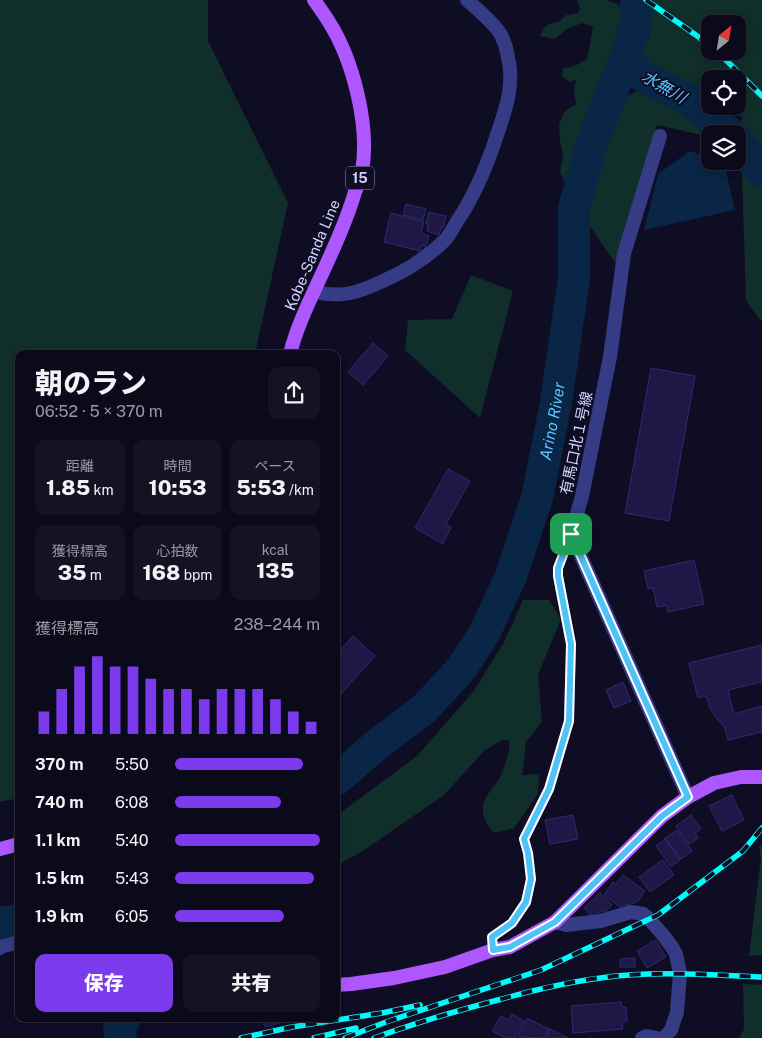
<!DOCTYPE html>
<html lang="ja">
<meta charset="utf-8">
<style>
:root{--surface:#0b0a1b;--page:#141324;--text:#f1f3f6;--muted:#9a9aa3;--line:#2b2b3a;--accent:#7c3aed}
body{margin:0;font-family:"Public Sans","Noto Sans JP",sans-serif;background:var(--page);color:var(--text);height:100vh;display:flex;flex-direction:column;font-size:19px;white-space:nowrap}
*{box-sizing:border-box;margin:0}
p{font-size:16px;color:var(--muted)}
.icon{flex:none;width:28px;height:28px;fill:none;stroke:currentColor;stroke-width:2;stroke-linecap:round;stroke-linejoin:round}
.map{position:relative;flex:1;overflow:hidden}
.panel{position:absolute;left:15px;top:350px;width:325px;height:672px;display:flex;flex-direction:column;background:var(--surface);border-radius:10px;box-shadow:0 2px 8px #0003,0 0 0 1px var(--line)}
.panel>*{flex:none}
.needle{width:32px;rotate:30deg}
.controls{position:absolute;left:701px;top:15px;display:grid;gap:10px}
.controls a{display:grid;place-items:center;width:45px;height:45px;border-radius:10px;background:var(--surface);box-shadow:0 2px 8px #0003,0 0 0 1px var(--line);font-size:25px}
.pin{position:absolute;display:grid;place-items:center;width:42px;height:42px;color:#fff;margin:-21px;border-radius:10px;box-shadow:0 2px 8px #0006}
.round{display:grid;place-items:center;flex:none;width:52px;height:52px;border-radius:10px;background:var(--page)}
.head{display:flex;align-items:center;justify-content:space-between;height:85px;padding:0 20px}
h1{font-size:28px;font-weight:800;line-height:38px}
.figures{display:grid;grid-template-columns:repeat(3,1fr);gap:8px;height:85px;padding:5px 20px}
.figures div{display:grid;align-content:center;border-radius:10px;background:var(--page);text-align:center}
.figures b{font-size:21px;font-weight:800}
.figures small{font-size:14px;font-weight:400}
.figures p{font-size:14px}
.chart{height:140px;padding:10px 20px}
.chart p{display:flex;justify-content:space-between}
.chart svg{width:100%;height:90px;margin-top:5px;stroke:var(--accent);stroke-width:6}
.action{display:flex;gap:10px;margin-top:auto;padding:10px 20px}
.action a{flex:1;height:58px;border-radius:10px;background:var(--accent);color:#fff;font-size:20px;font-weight:800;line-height:58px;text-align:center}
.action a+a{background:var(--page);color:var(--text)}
ul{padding:0 20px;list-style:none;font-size:16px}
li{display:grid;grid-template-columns:80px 60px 1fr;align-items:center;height:38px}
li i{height:12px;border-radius:6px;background:var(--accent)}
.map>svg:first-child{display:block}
</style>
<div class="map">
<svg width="762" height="1038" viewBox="0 0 762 1038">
<rect width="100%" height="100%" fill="#0f0d24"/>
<path fill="#102e2a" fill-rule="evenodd" d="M0,0H208V41L288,203L255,354H19V798L0,802Z
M577,0H607L622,6L631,21L618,64L622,86L598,117L584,158L565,184L560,172L563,154L560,141L559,124L565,111L576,104L574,91L576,80L569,82L562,76L563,68L573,67L587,59L593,27L582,23L567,29L555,39L540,36L544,28L549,24L559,22L566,15L578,13L580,9Z
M653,0H762V322L746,301L742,173L733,161H738V134H710V137L657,125L616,264L589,225L593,155L601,133L627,96L642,89L678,100L697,113L728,126L743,119L732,106H738V79H710V97L696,91L665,73L644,66L639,54L648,39ZM710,24H738V51H710Z
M471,275L513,291L480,418L405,350L408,320L452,319Z
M523,600H549L561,619L538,675L542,722L526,742L522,775L539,774L538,794L514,828L495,833C486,827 480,812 484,802C486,795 493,788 497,782C503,773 511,750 509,740H502L484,751L444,795L363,851L336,866V816L417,756L474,691L504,642Z
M762,844V955L749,956L761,857L759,847Z
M743,984L762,985V1038H739L744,1029Z"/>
<path fill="#092647" d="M690,151L710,158V161H718L724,163L735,210L644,230L658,174Z"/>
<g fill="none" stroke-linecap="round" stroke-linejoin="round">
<g stroke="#092647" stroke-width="32">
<path d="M626,56L638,74L683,96L730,134"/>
<path d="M738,142L762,171"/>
<path id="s1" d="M336,780L374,747L425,708L461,669L484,634L511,576L537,498L556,402L574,278V208L592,143L626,56L637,18L636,0"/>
<path d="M0,923L19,920"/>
<path d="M121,1038L119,1029L125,1019"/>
</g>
</g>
<path fill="#1d1846" stroke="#302973" d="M406,204L426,209L423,220L403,215Z
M429,212L446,216L443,228H441L439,235L427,231L428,224H426Z
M391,213L424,222L421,233L429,236L426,247L422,245L420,251L384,242Z
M373,343L388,356L363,385L348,372Z
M651,368L695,376L669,521L625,513Z
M448,469L470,481L446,524L451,527L443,544L415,528Z
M694,560L704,604L668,612L666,605L657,607L653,588L648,589L644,571Z
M353,636L375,656L338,697L336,696V655Z
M762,645V683V682L728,690L734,714L762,706V732L728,740L724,726L717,719L710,708L706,696L698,698L689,663Z
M623,682L631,701L614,708L606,690Z
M732,795L744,820L722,831L709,806Z
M573,815L578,839L550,844L545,820Z
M691,815L701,829L695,833L698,838L689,844L676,826Z
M677,830L692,851L681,859L665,838Z
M665,839L680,860L671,867L656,846Z
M663,860L674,875L650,892L639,877Z
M623,875L645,891L637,902L620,907L604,895L613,882L616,884Z
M600,893L612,905L605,912L603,910L593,918L584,908Z
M656,940L666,957L647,968L637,951Z
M635,958V967H620V959Z
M621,1002L622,1007H626L627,1021H622L623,1029L573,1033L571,1006Z
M512,1014L524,1021L515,1038H505L492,1031L501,1016L508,1020Z
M527,1018L549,1029L544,1038L518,1037Z
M262,1019H299L290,1020L265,1027Z
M550,1029L568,1038H546Z"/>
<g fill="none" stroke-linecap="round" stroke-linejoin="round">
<path stroke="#363b85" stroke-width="10" d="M493,950L492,937L512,923L526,903L531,879L528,853L524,839L549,789L569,721L571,644L558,576V568L571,534"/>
<path stroke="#363b85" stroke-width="14" d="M314,292C343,298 357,293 383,281C406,271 428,257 446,239C450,234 453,228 456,223C474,197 486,168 496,138C505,112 515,84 508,57C507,50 504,41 501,35C495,24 477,9 467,0
M571,534L582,496L610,357L624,254L660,136
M555,922L566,925L601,921L631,912L643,914L649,919L663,935L672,947L676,954L680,973L677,1012L671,1030L664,1038
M0,948V947L19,942
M642,1038L647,1036L657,1038"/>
<path stroke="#363b85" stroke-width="14" d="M571,534L688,797"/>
<path stroke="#af57ff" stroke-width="14" d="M290,354C298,322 314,292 327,263C338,239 348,216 355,192C358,185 361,178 362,171C370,126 353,60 329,22C324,14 319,7 314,0
M0,849L19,844
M336,985L351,984L394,978L445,967L493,950L510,947L555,922L662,816L688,797L714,783L741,777H762"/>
<defs>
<path id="rail" d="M646,0L710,45
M717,51L762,96
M241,1038L292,1027L382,1013L420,1005
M314,1038L356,1028
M345,1038L386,1022L541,970L658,915L743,851L762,828
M374,1038C415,1023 456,1011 498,1000C541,988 584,978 629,975C673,972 718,975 762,977"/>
</defs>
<use href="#rail" stroke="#00fbfb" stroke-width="5.5"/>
<use href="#rail" stroke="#0f0d24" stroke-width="4" stroke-dasharray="11" stroke-linecap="butt"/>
</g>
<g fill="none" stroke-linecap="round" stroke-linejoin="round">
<defs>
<path id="route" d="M571,534L688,797L662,816L555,922L510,947L493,950L492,937L512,923L526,902L531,879L528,853L524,839L549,789L569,721L571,644L558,576V568Z"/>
</defs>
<use href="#route" stroke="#fff" stroke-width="10"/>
<use href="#route" stroke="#4fc3f7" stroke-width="6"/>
</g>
<g text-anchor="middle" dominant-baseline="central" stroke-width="4" stroke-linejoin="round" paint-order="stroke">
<rect fill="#0f0d24" stroke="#9796bd" stroke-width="1" x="346" y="166.5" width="28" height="23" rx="4"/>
<g font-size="14" font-weight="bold" fill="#d1d0ff">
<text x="360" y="178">15</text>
</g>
<g font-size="15" fill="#d1d0ff" stroke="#0f0d24">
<text transform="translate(312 255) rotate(-67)">Kobe-Sanda Line</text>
<text transform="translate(576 443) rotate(-78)">有馬口北１号線</text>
</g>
<g font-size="16" font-style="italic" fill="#5ec4ff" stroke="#0f0d24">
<text transform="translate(664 87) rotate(30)">水無川</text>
<text stroke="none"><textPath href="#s1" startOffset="434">Arino River</textPath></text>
</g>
</g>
</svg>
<div class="controls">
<a><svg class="needle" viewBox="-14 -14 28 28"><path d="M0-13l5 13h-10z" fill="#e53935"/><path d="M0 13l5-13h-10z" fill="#9a9aa3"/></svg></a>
<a><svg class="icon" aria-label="locate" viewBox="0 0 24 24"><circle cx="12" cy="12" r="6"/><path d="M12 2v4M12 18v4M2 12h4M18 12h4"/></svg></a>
<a><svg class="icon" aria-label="layers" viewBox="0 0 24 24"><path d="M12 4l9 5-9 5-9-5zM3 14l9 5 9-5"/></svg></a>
</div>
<div class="pin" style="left:571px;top:534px;background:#1e9e55"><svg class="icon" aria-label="arrive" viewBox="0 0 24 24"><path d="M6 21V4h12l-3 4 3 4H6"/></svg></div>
<section class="panel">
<div class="head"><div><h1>朝のラン</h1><p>06:52 · 5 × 370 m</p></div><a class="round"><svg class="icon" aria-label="share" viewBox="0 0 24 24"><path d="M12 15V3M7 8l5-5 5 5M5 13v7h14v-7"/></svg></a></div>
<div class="figures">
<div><p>距離</p><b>1.85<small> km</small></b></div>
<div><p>時間</p><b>10:53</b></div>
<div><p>ペース</p><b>5:53<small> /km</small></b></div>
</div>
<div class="figures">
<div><p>獲得標高</p><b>35<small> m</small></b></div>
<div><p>心拍数</p><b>168<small> bpm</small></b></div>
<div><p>kcal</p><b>135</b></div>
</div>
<div class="chart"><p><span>獲得標高</span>238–244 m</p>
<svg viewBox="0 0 160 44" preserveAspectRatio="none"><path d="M5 44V33M15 44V22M25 44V11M35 44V6M45 44V11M55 44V11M65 44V17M75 44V22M85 44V22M95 44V27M105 44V22M115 44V22M125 44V22M135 44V27M145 44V33M155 44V38"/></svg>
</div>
<ul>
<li><b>370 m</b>5:50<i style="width:88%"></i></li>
<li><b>740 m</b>6:08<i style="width:73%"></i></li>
<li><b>1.1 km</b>5:40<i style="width:100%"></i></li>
<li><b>1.5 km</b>5:43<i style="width:96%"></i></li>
<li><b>1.9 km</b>6:05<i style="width:75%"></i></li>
</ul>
<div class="action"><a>保存</a><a>共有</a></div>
</section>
</div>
